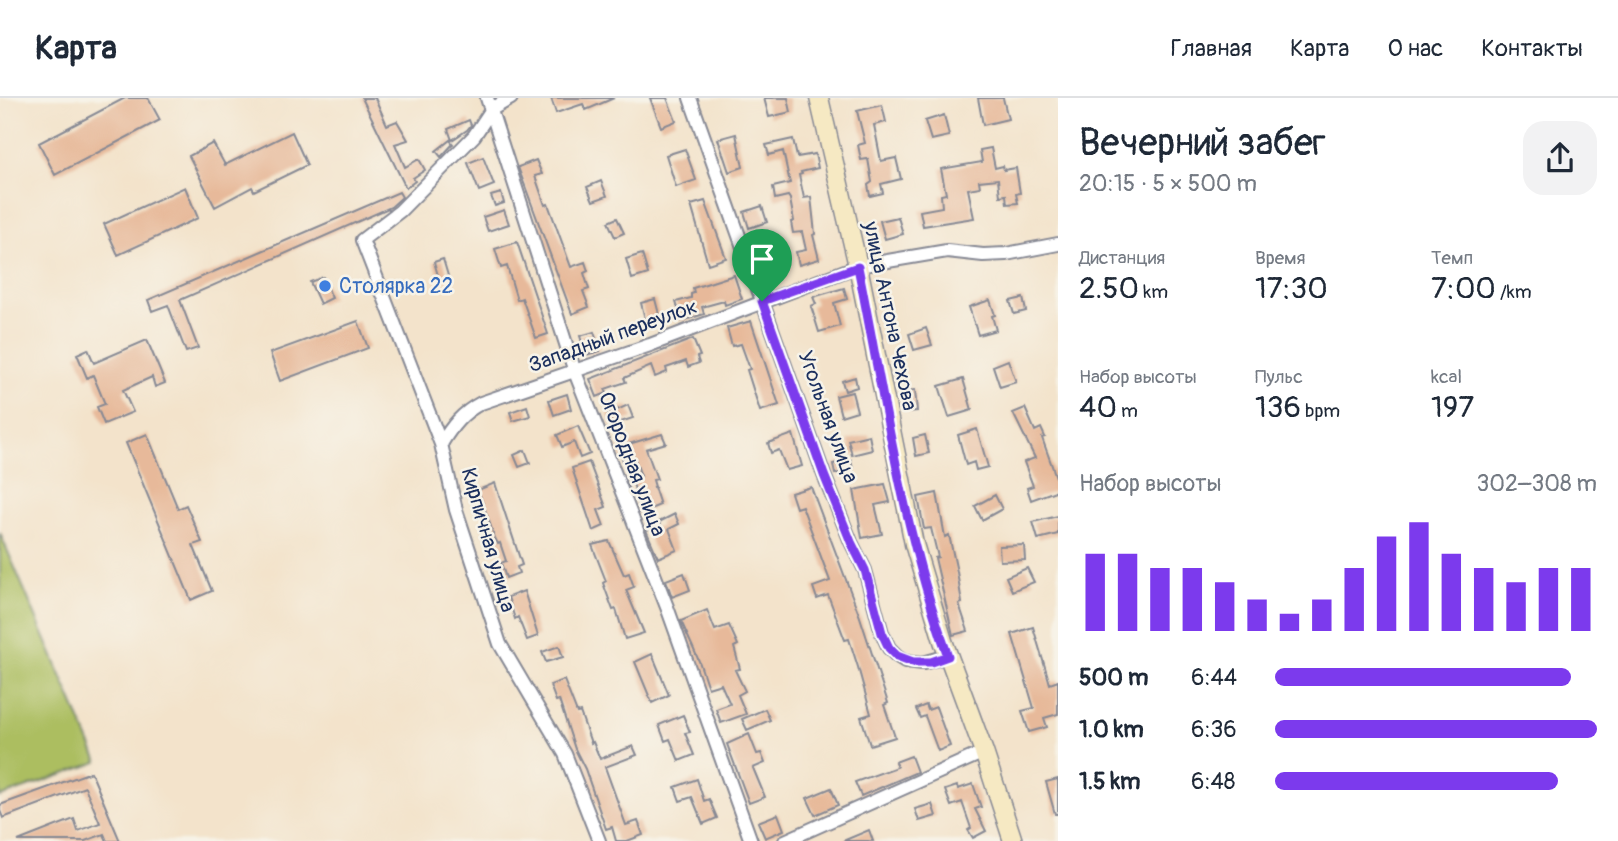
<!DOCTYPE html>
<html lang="ru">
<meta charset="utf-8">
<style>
:root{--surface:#fff;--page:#f2f2f3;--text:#1f2937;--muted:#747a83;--line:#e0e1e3;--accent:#7c3aed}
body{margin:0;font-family:Pangolin,sans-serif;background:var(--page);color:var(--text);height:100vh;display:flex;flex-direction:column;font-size:26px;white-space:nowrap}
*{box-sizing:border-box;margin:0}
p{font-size:23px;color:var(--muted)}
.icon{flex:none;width:38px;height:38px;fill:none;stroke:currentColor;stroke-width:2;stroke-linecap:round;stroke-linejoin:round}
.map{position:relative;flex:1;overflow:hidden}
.details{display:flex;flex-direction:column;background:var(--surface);width:560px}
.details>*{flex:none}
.pin{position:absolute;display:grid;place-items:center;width:60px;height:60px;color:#fff;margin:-72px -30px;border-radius:50% 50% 50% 0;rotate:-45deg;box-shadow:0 0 7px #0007}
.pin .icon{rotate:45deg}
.round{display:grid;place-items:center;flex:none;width:74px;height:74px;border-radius:21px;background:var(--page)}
.headline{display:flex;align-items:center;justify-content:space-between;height:119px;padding:0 21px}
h1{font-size:38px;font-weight:600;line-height:52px}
.metrics{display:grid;grid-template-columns:repeat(3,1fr);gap:10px;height:119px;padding:7px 21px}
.metrics div{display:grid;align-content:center}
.metrics b{font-size:30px;font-weight:600}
.metrics small{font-size:19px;font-weight:400}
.metrics p{font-size:19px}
.chart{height:196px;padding:14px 21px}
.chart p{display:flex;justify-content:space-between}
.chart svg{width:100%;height:126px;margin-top:7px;stroke:var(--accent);stroke-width:6}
ul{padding:0 21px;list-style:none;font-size:23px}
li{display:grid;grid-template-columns:112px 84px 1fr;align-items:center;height:52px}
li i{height:18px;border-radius:9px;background:var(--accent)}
header{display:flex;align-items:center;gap:42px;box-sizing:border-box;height:98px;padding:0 35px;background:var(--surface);border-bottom:2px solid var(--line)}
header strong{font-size:33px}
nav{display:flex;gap:38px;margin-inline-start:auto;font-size:24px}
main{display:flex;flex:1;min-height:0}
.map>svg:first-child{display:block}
</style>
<header>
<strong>Карта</strong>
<nav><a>Главная</a><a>Карта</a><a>О нас</a><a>Контакты</a></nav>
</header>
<main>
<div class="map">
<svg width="1058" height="743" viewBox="0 0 1058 743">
<rect width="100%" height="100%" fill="#f7f3e8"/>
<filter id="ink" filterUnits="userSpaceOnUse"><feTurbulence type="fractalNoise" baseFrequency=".0143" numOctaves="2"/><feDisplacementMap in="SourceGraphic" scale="14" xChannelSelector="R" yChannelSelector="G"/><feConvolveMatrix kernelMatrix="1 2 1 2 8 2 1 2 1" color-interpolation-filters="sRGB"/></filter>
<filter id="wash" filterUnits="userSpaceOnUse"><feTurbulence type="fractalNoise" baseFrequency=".00686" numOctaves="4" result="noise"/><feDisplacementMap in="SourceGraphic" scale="28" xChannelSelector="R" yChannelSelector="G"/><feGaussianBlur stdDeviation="1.57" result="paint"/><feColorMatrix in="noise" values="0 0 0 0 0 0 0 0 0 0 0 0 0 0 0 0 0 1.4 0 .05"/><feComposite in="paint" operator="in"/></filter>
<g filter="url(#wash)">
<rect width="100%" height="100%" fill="#f3e3cb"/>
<path fill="#acbe61" stroke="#647660" stroke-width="2" d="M0,435L98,664L0,699Z"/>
<g id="blocks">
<path fill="#e7b99a" d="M125,0H148L160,22L55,77L39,45Z
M362,0H375L387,27L397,23L408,42L395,46L405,69L419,61L425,72L413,80L415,83L406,90Z
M551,0H614L586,12L583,6L556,15Z
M650,0H667L676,23L661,29Z
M764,0H788L791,14L769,19Z
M978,0H1003L1008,21L983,27Z
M882,7L886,24L874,27L881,63L896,60L901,81L881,86L883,95L870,98L868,87L872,84L868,61L861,62L858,47L865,45L857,13Z
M944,17L949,38L931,42L925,23Z
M469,22L471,27L467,32L452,42L448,31Z
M292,34L307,67L254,93L252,89L215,109L189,58L213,45L225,67Z
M736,36L743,69L729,74L718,41Z
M793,41L797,59L815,56L818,70L801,74L802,76L799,77L804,100L811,99L815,136L813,137L819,161L799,167L796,154L806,152L802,134L793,135L791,124L794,123L790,101L788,98L775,101L773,89L790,85L783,53L769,57L766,47Z
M450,42L453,46L441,59L436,53Z
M991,50L995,70L1003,68L1004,72L1016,70L1020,95L1016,96L1018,105L1007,106L1006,97L1000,98L998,81L979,83L980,89L968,91L974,120L923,128L920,113L942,109L941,97L946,96L941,71L982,64L980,52Z
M685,51L696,82L676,89L666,57Z
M483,59L494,87L479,93L468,65Z
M536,62L542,76L535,78L545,107L548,106L571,169L585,164L588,173L584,175L589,191L583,193L589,209L572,216L518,69Z
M601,83L607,98L593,103L587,89Z
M185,89L198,120L118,157L104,126Z
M399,94L402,99L391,109L180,202L198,250L186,254L168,207L152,213L148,202Z
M501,95L504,105L495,108L491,98Z
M705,103L726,160L708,166L691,107Z
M762,108L767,124L749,130L744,114Z
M504,112L509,126L488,133L483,119Z
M898,119L903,136L885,141L880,123Z
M617,120L624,135L615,139L608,124Z
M517,144L548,236L536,240L522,200L517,202L507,168L501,170L495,151Z
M642,156L648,176L632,181L626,161Z
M443,161L449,181L440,184L434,164Z
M734,177L742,201L725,207L724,203L702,209L704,216L682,223L676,204L691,200V196L694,195L693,190Z
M323,179L332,200L320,206L310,184Z
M844,190L847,201L834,205L840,228L819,234L811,208L816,206L813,199Z
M1023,200L1026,213L1014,216L1010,203Z
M655,201L660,220L646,225L641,205Z
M990,202L995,217L992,218L996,232L978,237L969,209Z
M358,223L368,250L280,283L270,255Z
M751,223L779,307L760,313L747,272L750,271L741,246L732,248L727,230Z
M926,230L932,247L914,252L909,236Z
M594,234L600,253L586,257L580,238Z
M693,241L700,258L697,259L699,265L688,269L686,263L666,270L667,274L655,279L651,268L624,280L626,284L605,291L607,295L597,299L590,281Z
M147,242L165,285L155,289L152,279L123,292L133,314L104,326L97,309L105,306L93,277L87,280L77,256L88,251L94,265Z
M1008,262L1016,284L1000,289L993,268Z
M855,279L857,289L845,293L842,283Z
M963,281L972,312L949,319L939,288Z
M915,292L917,313L906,314L904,293Z
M852,294L857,313L841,318L836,298Z
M567,296L571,311L554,317L549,302Z
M628,307L633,320L612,327L608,316Z
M527,308L530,318L513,323L510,314Z
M1025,310L1035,333L1041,330L1045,339L1042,340L1056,379L1058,378V392L1031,402L1027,390L1033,388L1024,364L1035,360L1013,315Z
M578,328L590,356L580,360L574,344L562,349L557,337Z
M977,331L988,369L976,372L974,364L966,367L958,337Z
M147,336L178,411L186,407L202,444L193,447L212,493L191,502L126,345Z
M662,336L666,345L646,351L657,381L653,382L655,389H654L660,407L641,415L632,381L641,378L634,359L623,363L619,349Z
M793,336L802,368L787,372L779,352L771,355L768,345Z
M869,337L872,352L852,357L848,342Z
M925,337L929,355L916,358L913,340Z
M525,352L530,365L519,369L514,357Z
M851,362L853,372L835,376L833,366Z
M589,364L606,409L598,412L604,428L593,433L572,370Z
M495,385L522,467L517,469L519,475L506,480L501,465L506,463L500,445L498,446L495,440L478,392Z
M885,386L890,404L875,407L882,436L862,440L854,392Z
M811,389L860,519L888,605L884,607L895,639L870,647L861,619L871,616L858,569L849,541L845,542L828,497L817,501L813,489L830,483L802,408L796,410L791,395Z
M937,395L945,439L949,437L957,474L962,505L959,506L968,533L953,537L935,460L938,459L931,430L924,431L918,399Z
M995,397L1002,411L982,422L975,408Z
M675,416L679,426L669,431L677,452L658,460L646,432L661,428L659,424Z
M1058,418V436L1038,441L1033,424Z
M609,443L624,477L629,475L634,489L626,492L644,535L625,541L616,511L613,512L603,485L606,483L592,447Z
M1024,447L1025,462L1000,463L999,448Z
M1027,470L1034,484L1012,493L1006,479Z
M684,475L690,492L672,499L666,482Z
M524,493L538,538L527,542L518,519L515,521L508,499Z
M707,512L715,532L729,527L738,547L734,549L740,571L735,572L745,593L738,597L746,616L721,625L716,611L730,606L721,586L708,590L699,563L681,523Z
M1033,529L1050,586L1058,583V616L1044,620L1047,629L1029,634L1022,613L1034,610L1012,536Z
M559,548L563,559L546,564L542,554Z
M652,556L669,597L652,605L635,564Z
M564,582L577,615L580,614L591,645L593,644L600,661L633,648L637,657L605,669L626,727L638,723L643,737L627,743H616L612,729L606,731L585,671L575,651L559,602L556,603L550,587Z
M926,607L928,612L936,609L950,648L938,653L925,618L920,620L916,611Z
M765,611L770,622L747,632L742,621Z
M683,617L690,634L685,635L694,657L679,663L670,641L665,643L659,627Z
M749,636L757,656L761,655L765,665L753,670L765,699L749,705L727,646Z
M911,658L917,674L861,698L855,684L897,669L895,664Z
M91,674L120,743H107L104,736L85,743H18L74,721L78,733L100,725L85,689L3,720L0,713V707Z
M697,681L704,703L709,701L717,720L703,726L692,699L680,703L675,689Z
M1058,681V716H1055L1046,684Z
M973,686L981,709L975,711L986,733L973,740L968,732L971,730L962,704L951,708L945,692L957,688L958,691Z
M831,690L838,707L815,717L807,700Z
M932,706L936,718L919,723L915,711Z
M778,716L784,732L765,740L758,724Z
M869,732L873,743H843Z"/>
</g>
</g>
<g filter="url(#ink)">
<use href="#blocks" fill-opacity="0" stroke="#878994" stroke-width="2"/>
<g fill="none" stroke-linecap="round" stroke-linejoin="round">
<defs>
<path id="street" d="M487,0L575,274L667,509L751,743
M511,0L492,11L474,38L400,113L362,142L441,346L456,412L500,546L565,656L599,743
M690,0L824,377L851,444L865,472L882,535L889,550L897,558L905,563L923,565L948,558
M441,346C452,328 462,315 481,305L650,247L858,168L947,153L983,157L1006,156L1058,146
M785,743L984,654"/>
<path id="secondary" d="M819,0L858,168L914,446L943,543L984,654L1013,743"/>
</defs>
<use href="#street" stroke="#878994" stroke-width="16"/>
<use href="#secondary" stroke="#878994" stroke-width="21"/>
<use href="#street" stroke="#fff" stroke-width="12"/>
<use href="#secondary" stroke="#f6e9c3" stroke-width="18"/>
</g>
</g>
<g fill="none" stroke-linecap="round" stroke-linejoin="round" filter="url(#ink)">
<defs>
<path id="route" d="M858,169C884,299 903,433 948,558L931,564H913L897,558L889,550L882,535L865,472L851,444L824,377L762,203Z"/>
</defs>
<use href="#route" stroke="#fff" stroke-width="14"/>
<use href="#route" stroke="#7c3aed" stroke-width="9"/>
</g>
<circle fill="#3f7fe0" stroke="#f7f3e8" stroke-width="2.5" cx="325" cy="188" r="7"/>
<g text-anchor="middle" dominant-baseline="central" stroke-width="5" stroke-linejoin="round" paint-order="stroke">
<g font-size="21" fill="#366cbe" stroke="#f7f3e8" text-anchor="start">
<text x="339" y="188">Столярка 22</text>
</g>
<g font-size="21" fill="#1b2f5e" stroke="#f7f3e8">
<text transform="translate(890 218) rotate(78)">улица Антона Чехова</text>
<text transform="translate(613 238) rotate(-20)">Западный переулок</text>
<text transform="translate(828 319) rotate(70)">Угольная улица</text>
<text transform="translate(632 366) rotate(69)">Огородная улица</text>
<text transform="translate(488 442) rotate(74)">Кирпичная улица</text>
</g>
</g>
</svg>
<div class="pin" style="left:762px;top:203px;background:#1e9e55"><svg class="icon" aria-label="arrive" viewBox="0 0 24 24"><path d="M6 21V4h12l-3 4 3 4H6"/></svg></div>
</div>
<section class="details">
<div class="headline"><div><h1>Вечерний забег</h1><p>20:15 · 5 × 500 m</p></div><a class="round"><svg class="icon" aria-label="share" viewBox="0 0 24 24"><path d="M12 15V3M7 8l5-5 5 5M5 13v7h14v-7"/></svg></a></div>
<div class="metrics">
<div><p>Дистанция</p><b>2.50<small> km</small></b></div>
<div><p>Время</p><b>17:30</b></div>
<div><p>Темп</p><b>7:00<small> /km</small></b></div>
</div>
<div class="metrics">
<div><p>Набор высоты</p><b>40<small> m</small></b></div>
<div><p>Пульс</p><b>136<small> bpm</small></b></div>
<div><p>kcal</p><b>197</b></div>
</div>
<div class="chart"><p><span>Набор высоты</span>302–308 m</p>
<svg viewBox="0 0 160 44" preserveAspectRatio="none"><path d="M5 44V17M15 44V17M25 44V22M35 44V22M45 44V27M55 44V33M65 44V38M75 44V33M85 44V22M95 44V11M105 44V6M115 44V17M125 44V22M135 44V27M145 44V22M155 44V22"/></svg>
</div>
<ul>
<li><b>500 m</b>6:44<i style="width:92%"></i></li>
<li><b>1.0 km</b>6:36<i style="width:100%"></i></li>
<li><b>1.5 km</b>6:48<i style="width:88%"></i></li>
</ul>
</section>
</main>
